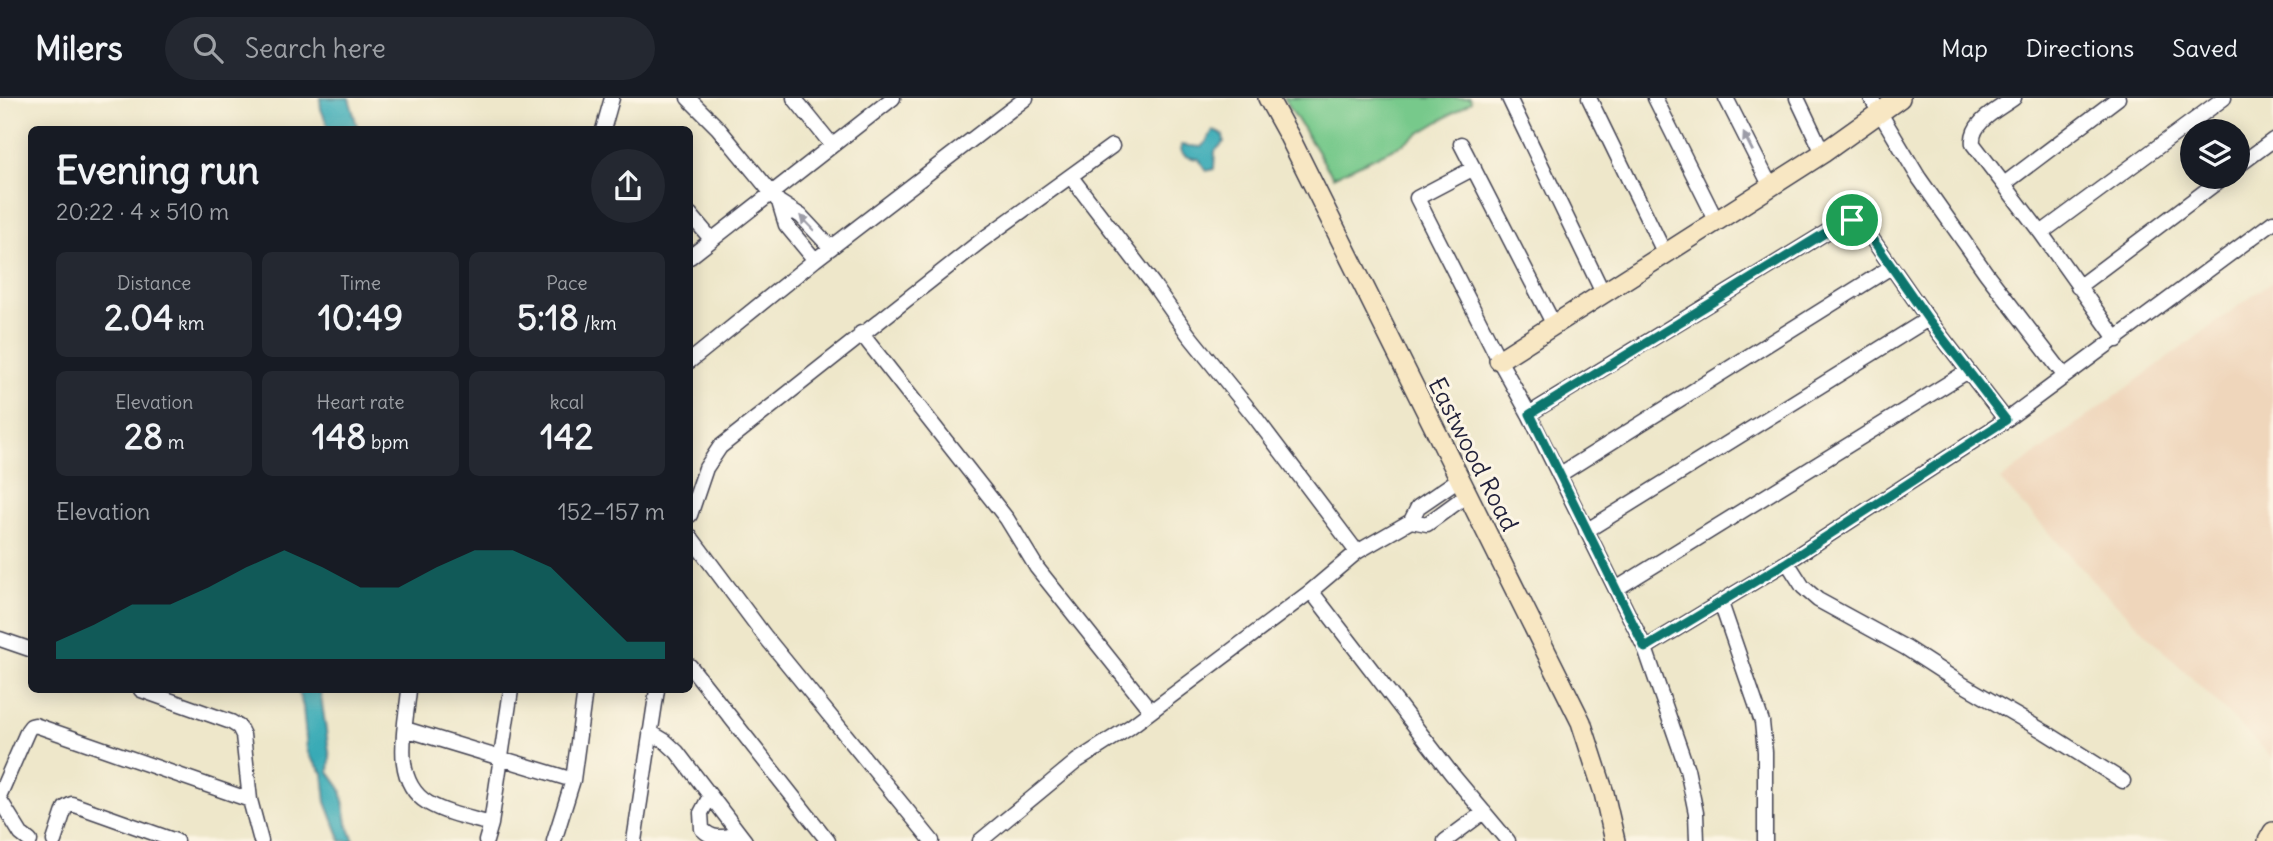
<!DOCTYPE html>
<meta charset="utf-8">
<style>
:root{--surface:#171b24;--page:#242831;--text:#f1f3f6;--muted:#9ea1a6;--line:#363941;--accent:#0f766e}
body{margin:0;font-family:Delius,sans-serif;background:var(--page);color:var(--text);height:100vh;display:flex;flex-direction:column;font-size:26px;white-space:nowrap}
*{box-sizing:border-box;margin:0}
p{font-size:23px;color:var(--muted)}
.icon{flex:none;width:38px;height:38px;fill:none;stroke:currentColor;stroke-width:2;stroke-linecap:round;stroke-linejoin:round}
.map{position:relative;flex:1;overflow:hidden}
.details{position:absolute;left:28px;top:28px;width:665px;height:567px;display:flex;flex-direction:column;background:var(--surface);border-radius:10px;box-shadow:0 4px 18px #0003}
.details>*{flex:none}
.tools{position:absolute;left:2180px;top:21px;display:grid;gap:14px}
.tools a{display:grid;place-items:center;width:70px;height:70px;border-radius:50%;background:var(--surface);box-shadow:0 4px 18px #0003;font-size:35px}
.pin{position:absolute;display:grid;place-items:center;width:60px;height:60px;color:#fff;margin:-30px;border:4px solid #fff;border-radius:50%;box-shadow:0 2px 7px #0007}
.round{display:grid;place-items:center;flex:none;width:74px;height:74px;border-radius:37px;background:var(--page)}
.summary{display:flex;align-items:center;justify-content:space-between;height:119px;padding:0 28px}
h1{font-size:38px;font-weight:800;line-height:52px}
.stats{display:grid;grid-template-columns:repeat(3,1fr);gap:10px;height:119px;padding:7px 28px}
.stats div{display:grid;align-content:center;border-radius:10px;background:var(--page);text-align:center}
.stats b{font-size:35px;font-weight:800}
.stats small{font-size:19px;font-weight:400}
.stats p{font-size:19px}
.chart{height:196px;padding:14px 28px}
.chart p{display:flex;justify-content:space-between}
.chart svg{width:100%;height:126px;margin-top:7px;fill:var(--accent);opacity:.7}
header{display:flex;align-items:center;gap:42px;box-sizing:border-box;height:98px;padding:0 35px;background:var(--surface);border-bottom:2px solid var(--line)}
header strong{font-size:33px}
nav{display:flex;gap:38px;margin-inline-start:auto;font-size:24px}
.search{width:490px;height:63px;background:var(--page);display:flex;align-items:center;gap:18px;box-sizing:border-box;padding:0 24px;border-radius:38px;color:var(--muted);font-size:26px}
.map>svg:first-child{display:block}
</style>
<header>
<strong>Milers</strong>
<div class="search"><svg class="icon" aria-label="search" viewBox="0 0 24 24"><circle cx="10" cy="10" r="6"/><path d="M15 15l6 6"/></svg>Search here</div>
<nav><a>Map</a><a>Directions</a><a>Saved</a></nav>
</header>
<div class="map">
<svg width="2273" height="743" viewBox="0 0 2273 743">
<rect width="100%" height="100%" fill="#fcf5e5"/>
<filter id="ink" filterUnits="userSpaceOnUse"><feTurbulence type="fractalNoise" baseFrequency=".0143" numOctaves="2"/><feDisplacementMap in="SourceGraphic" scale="14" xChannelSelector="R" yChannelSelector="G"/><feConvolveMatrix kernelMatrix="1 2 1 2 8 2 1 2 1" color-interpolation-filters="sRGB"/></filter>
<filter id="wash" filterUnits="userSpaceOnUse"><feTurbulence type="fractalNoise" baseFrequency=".00686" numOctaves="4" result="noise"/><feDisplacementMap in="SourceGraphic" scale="28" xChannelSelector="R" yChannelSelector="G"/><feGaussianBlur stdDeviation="1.57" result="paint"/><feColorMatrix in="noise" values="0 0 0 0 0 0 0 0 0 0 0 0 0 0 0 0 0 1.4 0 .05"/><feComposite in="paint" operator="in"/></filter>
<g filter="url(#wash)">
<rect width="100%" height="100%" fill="#eee7ca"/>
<path fill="#efd6bb" d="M2273,183V660L2097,487L2000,382Z"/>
<path fill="#77c98b" stroke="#4c7663" stroke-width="2" d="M1284,0H1470L1471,4L1400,47L1333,79Z"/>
<path fill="#39aab6" stroke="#2e6678" stroke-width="2" d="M320,0H349L358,31H329L321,11Z
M1213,32L1223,37L1224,44L1215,53L1214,71L1206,73L1199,61C1189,60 1180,59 1181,47L1201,49L1207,43Z
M298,592H320L330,660L329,674L341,691L347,725L354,743H341L326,704L323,675L310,659L307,652L303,609Z"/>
</g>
<g filter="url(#ink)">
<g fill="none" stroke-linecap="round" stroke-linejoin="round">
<defs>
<path id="street" d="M688,0L718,30L779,104L801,118L831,150
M794,0L832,47
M1509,0L1603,195
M1589,0L1665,156
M1655,0L1716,122
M1726,0L1770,87
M1797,0L1823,55
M1871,0L1919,80L1986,175L2064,277
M2014,0C1998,12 1970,24 1973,46L2041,135L2117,242
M603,32L612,0
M1461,46L1554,227
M2238,68L2273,42
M1474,70L1417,100L1499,262L1529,316L1645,550L1687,671L1696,715L1697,743
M1071,79L1153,186L1188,236L1255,319L1357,454
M2004,86L2118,0
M779,104L786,127L815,162
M690,116L711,141
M2041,135L2224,0
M690,159L893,0
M2078,189L2224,79
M861,235L1007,421L1037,470L1151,613
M690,263L815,162L1026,0
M1529,316L1843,124L1852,122L1861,125L1928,221L2006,322
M1559,377L1891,169
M690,417L706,370L720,349L982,142L1112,48
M1411,423L1427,426L1467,397
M1586,433L1928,221
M690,438L764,537L932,743
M1787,464L1803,489L1818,502L1906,550L1957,583L2045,634L2123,683
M1616,491L1968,273
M1311,493L1451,675L1508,743
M1721,505L1762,624L1765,654V743
M0,541L32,552
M1645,550L1787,464L2006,322L2273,124
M690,568L828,743
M141,592L231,624L239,629L243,637L250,702L261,743
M409,592C406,627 390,682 428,705C447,716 470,720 491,726L511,592
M405,631L573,682
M650,634L665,643L677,654L745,743
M0,696L28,632L31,628L35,627L250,702
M710,698L701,715L702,731C714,743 724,739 739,736
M0,702L21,736L30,743
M54,743L65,710L72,706L176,743
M486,743L491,726
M554,743L573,682L585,592
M634,743L657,592
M980,743L1077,663L1130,629L1311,493L1357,454L1411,423L1418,409L1459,381
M1445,743L1484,714"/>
<path id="secondary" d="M1268,0L1289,38L1581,624L1604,695L1615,743
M1499,262L1823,55L1900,0
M2268,743L2273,734"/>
</defs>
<use href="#street" stroke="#414050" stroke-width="17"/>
<use href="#secondary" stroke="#414050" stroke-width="22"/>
<use href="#street" stroke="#fff" stroke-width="14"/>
<use href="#secondary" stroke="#f8e7c3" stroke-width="19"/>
</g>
<defs><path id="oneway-solid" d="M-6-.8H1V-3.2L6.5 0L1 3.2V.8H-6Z" transform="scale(1.75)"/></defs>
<g fill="#9c9ca7">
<use href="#oneway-solid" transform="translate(1748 44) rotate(-117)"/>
<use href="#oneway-solid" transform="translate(807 125) rotate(-134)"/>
</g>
</g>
<g fill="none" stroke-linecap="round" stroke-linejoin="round" filter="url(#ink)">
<defs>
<path id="route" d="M1852,122L1861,125L1928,221L2006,322L1787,464L1645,550L1530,316L1843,124Z"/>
</defs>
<use href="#route" stroke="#fff" stroke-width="14"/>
<use href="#route" stroke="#0f766e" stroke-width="9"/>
</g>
<g text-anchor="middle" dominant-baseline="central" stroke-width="6" stroke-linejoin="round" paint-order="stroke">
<g font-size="24" fill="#22223b" stroke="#fcf5e5">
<text transform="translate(1474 356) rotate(63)">Eastwood Road</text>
</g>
</g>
</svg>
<div class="tools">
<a><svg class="icon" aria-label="layers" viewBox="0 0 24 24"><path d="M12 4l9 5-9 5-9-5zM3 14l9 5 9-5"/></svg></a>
</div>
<div class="pin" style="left:1852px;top:122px;background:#1e9e55"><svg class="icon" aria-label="arrive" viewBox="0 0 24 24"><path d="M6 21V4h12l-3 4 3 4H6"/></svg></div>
<section class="details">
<div class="summary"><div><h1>Evening run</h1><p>20:22 · 4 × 510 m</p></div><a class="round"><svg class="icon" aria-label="share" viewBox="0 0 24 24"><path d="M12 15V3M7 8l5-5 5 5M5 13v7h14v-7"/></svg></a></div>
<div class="stats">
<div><p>Distance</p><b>2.04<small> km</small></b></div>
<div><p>Time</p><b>10:49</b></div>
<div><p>Pace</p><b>5:18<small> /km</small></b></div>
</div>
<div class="stats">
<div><p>Elevation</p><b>28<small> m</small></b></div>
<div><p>Heart rate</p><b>148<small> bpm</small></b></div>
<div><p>kcal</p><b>142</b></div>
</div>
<div class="chart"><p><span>Elevation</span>152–157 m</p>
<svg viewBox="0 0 160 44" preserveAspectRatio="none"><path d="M0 44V38L10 32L20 25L30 25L40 19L50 12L60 6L70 12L80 19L90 19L100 12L110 6L120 6L130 12L140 25L150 38L160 38V44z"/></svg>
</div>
</section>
</div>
